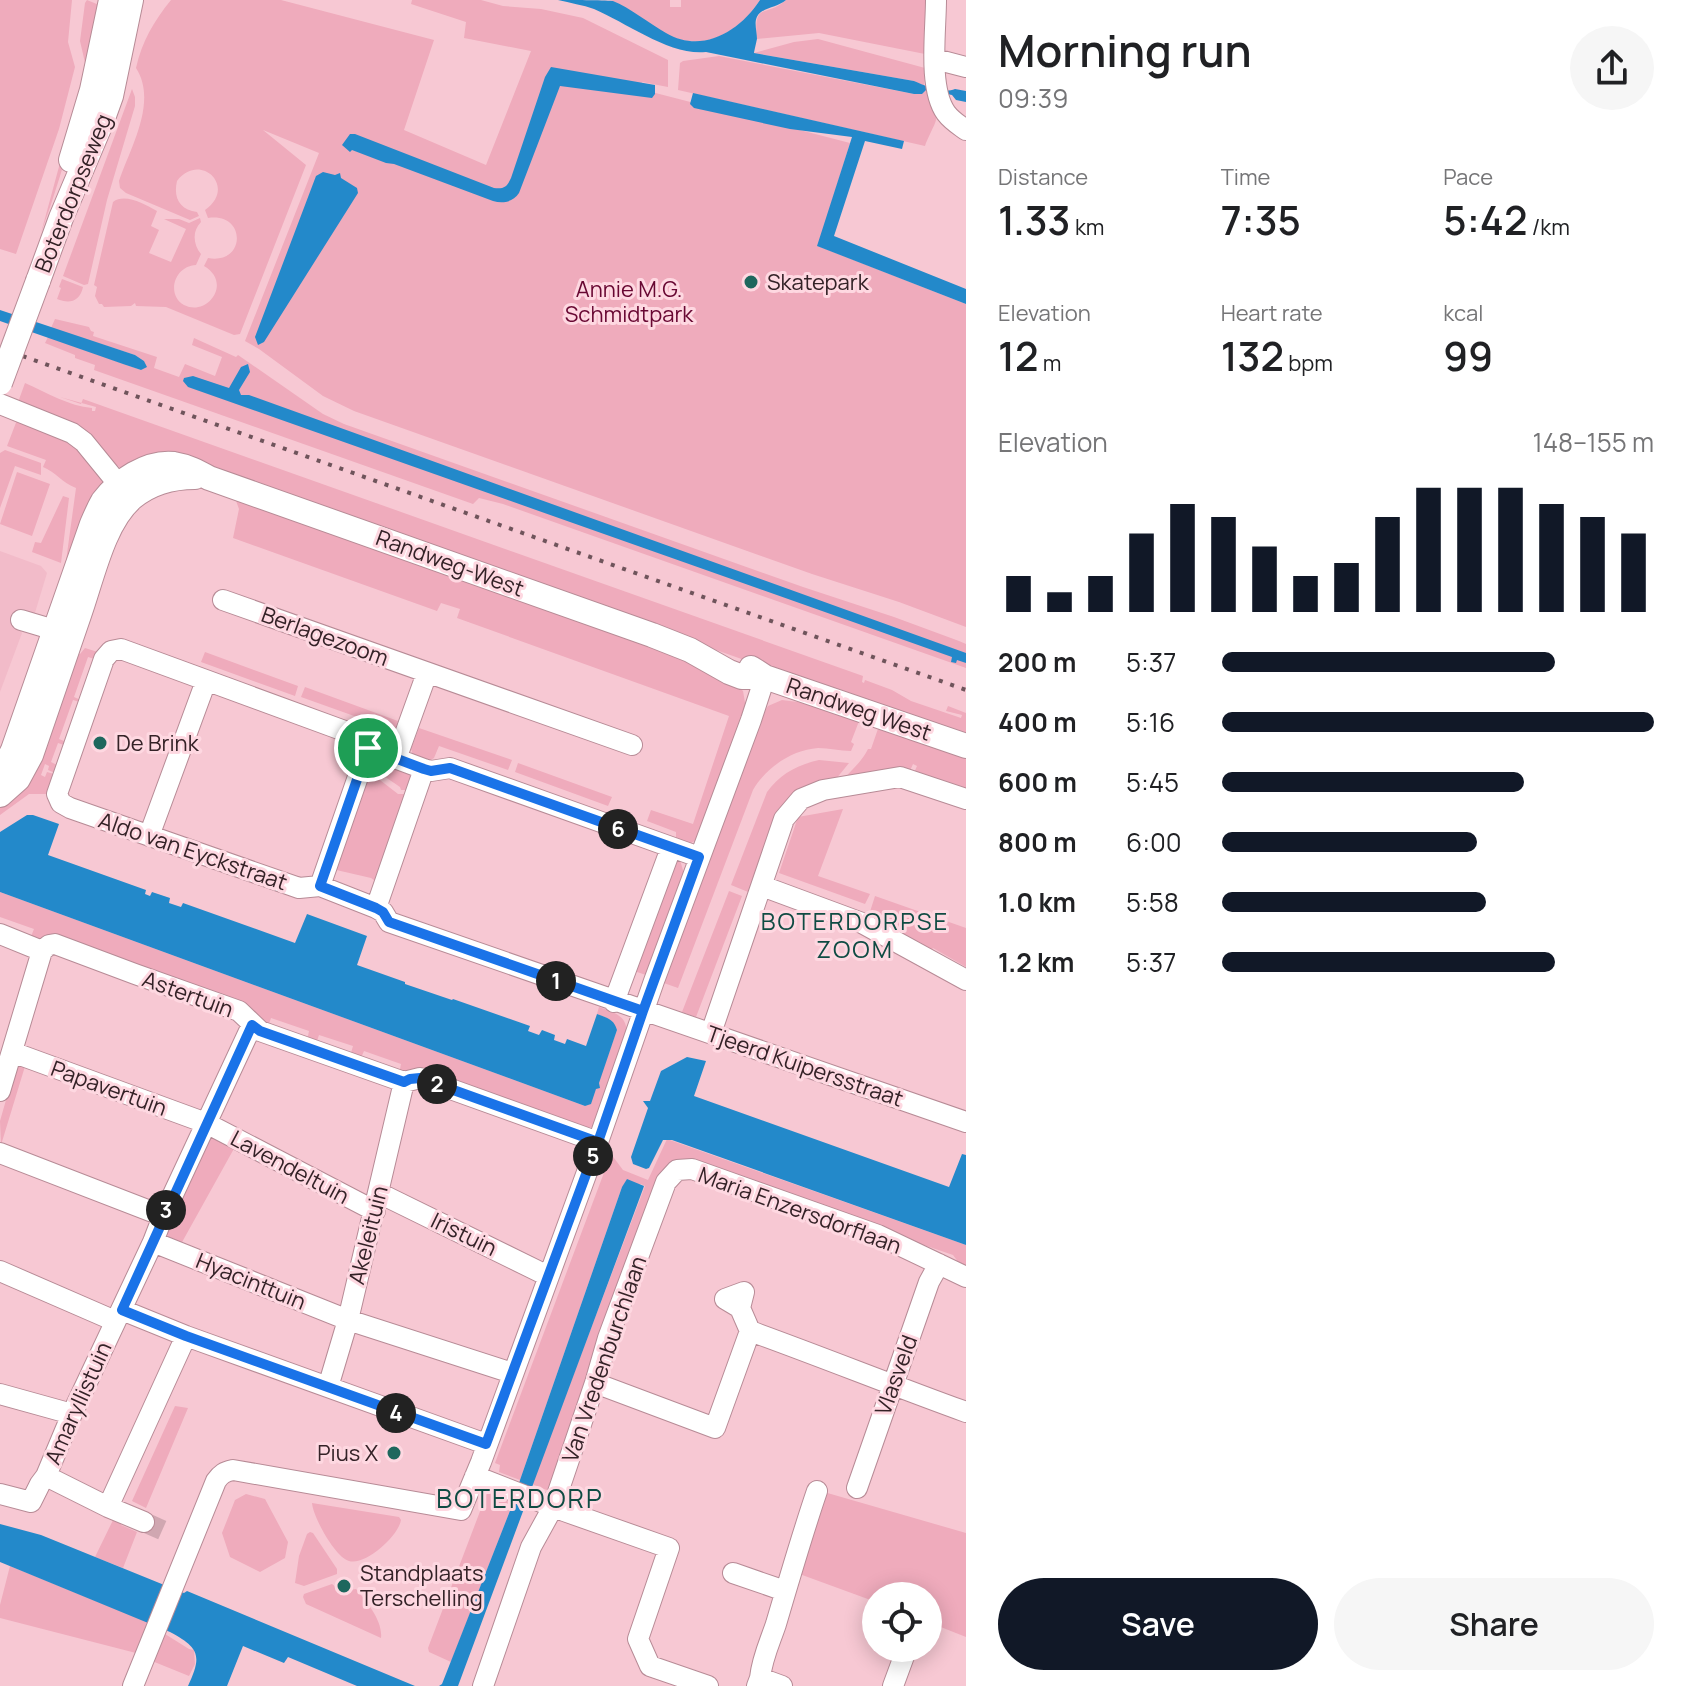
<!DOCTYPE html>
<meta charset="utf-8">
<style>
:root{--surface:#fff;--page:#f6f6f6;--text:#202124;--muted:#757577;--accent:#111827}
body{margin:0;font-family:Manrope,sans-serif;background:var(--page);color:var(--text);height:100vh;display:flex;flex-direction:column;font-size:30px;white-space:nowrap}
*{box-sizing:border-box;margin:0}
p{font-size:26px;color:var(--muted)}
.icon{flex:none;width:44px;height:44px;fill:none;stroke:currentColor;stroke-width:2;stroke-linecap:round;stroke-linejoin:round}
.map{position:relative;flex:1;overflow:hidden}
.side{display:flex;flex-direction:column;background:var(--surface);width:720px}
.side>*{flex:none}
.controls{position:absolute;left:862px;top:1582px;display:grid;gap:16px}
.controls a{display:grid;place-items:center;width:80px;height:80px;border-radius:50%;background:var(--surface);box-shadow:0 4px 20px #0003;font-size:40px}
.pin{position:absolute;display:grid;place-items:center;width:68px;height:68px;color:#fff;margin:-34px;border:4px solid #fff;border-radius:50%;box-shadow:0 2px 8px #0007}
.km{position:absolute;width:40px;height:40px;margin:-20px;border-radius:50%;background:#222;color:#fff;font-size:22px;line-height:40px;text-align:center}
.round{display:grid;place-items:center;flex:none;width:84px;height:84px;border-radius:42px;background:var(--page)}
.summary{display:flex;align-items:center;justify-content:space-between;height:136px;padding:0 32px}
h1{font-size:44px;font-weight:600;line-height:60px}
.stats{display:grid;grid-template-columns:repeat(3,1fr);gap:12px;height:136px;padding:8px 32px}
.stats div{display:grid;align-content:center}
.stats b{font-size:40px;font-weight:600}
.stats small{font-size:22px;font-weight:400}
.stats p{font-size:22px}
.chart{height:224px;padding:16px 32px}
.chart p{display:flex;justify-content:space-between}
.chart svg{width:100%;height:144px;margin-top:8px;stroke:var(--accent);stroke-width:6}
.cta{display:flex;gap:16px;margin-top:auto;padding:16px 32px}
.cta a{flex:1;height:92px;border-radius:48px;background:var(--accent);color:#fff;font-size:32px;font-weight:600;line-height:92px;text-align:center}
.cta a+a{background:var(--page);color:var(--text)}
ul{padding:0 32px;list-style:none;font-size:26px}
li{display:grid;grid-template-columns:128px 96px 1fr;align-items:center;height:60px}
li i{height:20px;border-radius:10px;background:var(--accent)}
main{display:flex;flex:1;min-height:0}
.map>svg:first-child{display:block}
</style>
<main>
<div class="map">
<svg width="966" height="1686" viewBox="0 0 966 1686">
<rect width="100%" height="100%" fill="#f7c8d3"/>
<path fill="#f2bbc9" d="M0,551L41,566L47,573L34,616L16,624L22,633L0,692Z"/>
<path fill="#efabbc" d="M0,0H72L68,42L75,67L59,129L16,254L0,249Z
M87,0L104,7C86,83 68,159 41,233L86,67L80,41L85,3Z
M171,0H281L434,40L404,130L486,165L531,51L464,38L466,22L411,4L412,0H481L503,6L541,9L583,18L668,60V87L642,82L640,89L850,143L818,246L966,304V627L899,602L812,574L354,411L323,396L259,349L245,341L319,153L263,130L306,165L240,334L234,335L166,307L136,306L135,303L131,306L104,307L102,304H99L95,296L97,287L94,285L113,202C125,193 144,204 157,211L151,226L159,230L149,253L171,262L186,229L164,219H179L189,223L200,218L201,222C192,231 193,244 201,254L196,265C174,266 166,295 184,305C207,317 233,283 204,266L208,258C246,265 247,212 208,218L205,210C238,187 200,151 177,181C173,198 180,210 197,212L199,216L190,220L126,193L120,188L119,181C130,148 158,102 136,68C142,41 154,21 171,0Z
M611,0H670V7H681V0H760C740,31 706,52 670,36C649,26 632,10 611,0Z
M786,0H926L925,54L819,33L757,39C753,1 766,18 786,0Z
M818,39L925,68L924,86L914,81L754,53L794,42Z
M719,56L914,94L926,90L931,92C933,100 937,112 936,120C935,125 927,139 925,146L678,90L680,63L683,61Z
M132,89L135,97V106L107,200L88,284L84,285L63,276Z
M62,279L83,287C80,302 69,304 57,299L61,288L59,287Z
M55,319L89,327L91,331L94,332L93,336L157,357L154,368L179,377L185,364L215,376L222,357L192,345L194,338L236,357L238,355L323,414L344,424L803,587L894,617L959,641L966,644V668L503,504L479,498L473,504L94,370L95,365L75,358V355L45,343L48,337L141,370L145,364L144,361L135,355L51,328Z
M25,383C47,393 69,406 92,408V411H95L96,407L60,397L81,404L83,399L863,676L862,682L864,683L865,680L892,690L911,701L961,718L962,715L946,711L948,706L966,713V739L199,466L121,468L17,405Z
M17,420L71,441L103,480V486L67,565L66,561L76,488C62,483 56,472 43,467L46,460L7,446Z
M5,450L41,463V475L15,466L0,508V453Z
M17,472L50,484L32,536L0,524Z
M181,484H196L241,496L633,635L682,655L727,677L743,691L746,708L704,831C698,840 688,848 676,845V832L647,821L651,810L693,824L729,716L457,618L460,609L441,603L437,611L233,538L239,509L235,498L206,489L177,487L146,499L130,513L120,528L96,594L93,592C111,543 121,495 181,484Z
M63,496L69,498L61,563L32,552L35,542L41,543Z
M85,648L101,653L98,660L88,657L74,697L83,701V703L73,700L59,739L69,743L67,746L58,743L51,762L59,766L55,773L48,770L49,766L45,764L41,775L45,777L47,772L54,774L49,794H29L0,815V800L72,652L80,654Z
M205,652L298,686L295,696L201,662Z
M305,687L398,721L391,742L385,744L370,738L368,734L371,722L301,697Z
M782,700L806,703L861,716L851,742L854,744L851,751C840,751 829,748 818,748C791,750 766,768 753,790L678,988L661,982L757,723L768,706Z
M880,723L966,753V794L913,775L917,766L913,764L909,773L841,782C850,771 862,762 868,749H871Z
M419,728L512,760L508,770L439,746L434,758L429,761L413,755L411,749Z
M371,757L417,773L411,790H401L400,787L369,766Z
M819,760L849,763L836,779L805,790L753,894L731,885L767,792C780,774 797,765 819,760Z
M518,763L612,797L608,806L515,772Z
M367,770L398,794H409L378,883L371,878L332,869Z
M843,809L818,876L870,894L865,904L779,873L798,817Z
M672,855L680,860L685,877L649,976L631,970Z
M729,891L742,896L696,1017L682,1012Z
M0,892L585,1106L596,1089L617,1030L609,1019L597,1014L599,1007C614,1013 625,1014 627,1031L593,1127L582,1128L399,1074L401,1064L364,1051L360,1060L350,1056L353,1046L319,1035L316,1044L307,1041L309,1031L271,1018L268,1027L43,940L30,939L34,929L0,917Z
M875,896L966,928V967L933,948L929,953L868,918Z
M26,1063L1,1145L0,1121L16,1065Z
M212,1135L236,1145L181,1244L169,1240L166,1231L204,1152L208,1138Z
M667,1139L966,1245V1268L962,1267L953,1255L685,1163L549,1491L532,1484L645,1186L641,1184L622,1187L520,1480L499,1472L500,1465L495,1463L611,1154L623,1170L648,1180Z
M175,1406L188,1408L146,1508L132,1501Z
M491,1488L515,1498L451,1662L429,1652L428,1648L487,1493Z
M824,1492L966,1533V1637L928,1622V1596H876V1602L794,1572Z
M246,1494L265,1499L288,1542L285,1558L260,1572L230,1557L222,1533L235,1500Z
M312,1503L399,1517L401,1520C399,1535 366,1566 349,1561C335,1557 313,1517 312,1503Z
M115,1516L123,1519L121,1525L137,1532L123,1568L95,1557Z
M310,1532L313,1533L337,1569V1574L304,1586L295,1583L299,1556L307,1534Z
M10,1566L150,1623L136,1653L0,1618V1605Z
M332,1584L341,1591L356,1589C367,1602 383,1621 381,1638L306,1604L303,1597L304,1594Z
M165,1634L189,1649L194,1650L195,1664L189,1676L152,1661Z"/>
<path fill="#2389ca" d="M558,0C571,0 602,0 613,1C629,7 650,24 666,33C702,54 739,32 760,0H786C779,6 769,7 761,12C752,19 757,29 757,39C757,39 754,52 754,53L914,81C926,86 943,94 955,89L966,91V102L956,100L952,95L926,90L922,94H914L706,52C670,56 627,23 594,9C583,5 570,3 558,0Z
M551,67L655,85V94L652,98L560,86L519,193C513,202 503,204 493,201L394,164L386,163L352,150L350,152L342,145L350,134H355L494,188C504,189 507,187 511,178L545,77Z
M693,93L904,141L902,149L865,141L834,236L966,289V304L817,246L852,137L790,129L694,108L690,104Z
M323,172L335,175L340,173L341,178L357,188L358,193L264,342L258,345L255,337L316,176Z
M0,310L135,355L144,361L147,367L141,370L123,364L0,321Z
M248,364L250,372L239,390L241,395H249L966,653V663L957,660L956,663L951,662L952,657L188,387L183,381L184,378L193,376L229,388L241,367Z
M27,815H33L59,824L48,855L146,890L145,894L150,896L152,892L170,898L169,903L181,907L183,903L295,943L307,914L367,936L357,965L405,982V984L452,1000L453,999L530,1026L528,1031L539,1035L542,1030L555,1035L554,1040L565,1044L567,1039L586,1046L597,1014C607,1018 614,1019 617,1030L599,1083L600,1088L596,1089L591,1104L585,1106L0,892V832Z
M687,1057L706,1061L694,1096L949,1187L962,1154L966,1155V1245L672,1140H663L649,1168L646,1169L633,1164L631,1157L648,1108L643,1101H650L661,1071Z
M627,1179L644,1186L643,1189L458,1686H439L442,1684L515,1498L520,1480L622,1187Z
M0,1524L41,1535L184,1593L187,1591L415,1686H357L288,1657L284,1663L243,1646L227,1686H188C202,1656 200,1648 170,1632L0,1562Z"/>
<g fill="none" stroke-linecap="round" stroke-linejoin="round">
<path stroke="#d0a7b1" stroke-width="20" stroke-dasharray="20 10" stroke-linecap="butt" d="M144,1522L171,1534"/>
<defs>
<path id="minor" d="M936,0C936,31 928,88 946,113C952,121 959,125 966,130
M935,59L966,67
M0,404L72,433L84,442L128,496
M223,600L632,745
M21,620L68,634
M396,759L427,673
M149,836L206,681
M699,857L450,768L431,771L424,769L368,748L361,745L350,733L121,649L111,651L104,659L57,794L61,803L70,808L299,888L320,886L376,908L383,912L389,922L966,1122
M320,886L368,748
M762,886L862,923L966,980
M376,908L424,769
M0,934L42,951L49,945L55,944L135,974L239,1011L260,1031L404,1082L420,1078L598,1142
M614,1002L671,848
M711,1033L784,819L801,799L823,790L900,777L966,799
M12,1052L206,1123L375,1211
M0,1091L42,951
M0,1153L163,1216
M379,1193L548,1276
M153,1242L348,1320L512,1373
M0,1271L115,1321
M740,1308L725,1299L744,1292L740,1308L750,1331
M122,1310L186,1336L486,1444
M595,1383L715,1428L750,1331C822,1357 894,1386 966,1412
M328,1387L348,1320L404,1082
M0,1394L72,1414
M46,1476L108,1507L144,1522
M475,1476L564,1511L669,1548L638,1639L650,1666L708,1686
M857,1488L929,1282L939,1264
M0,1494L31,1502L40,1484L46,1476L72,1414L153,1242L163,1216L252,1025
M108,1507L186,1336
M733,1573L785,1591
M760,1678C762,1658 770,1642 776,1624C789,1580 802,1535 817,1491
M133,1686L216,1481C221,1474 224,1472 233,1470L461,1510L481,1462L598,1142L654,981L751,720L765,677
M483,1686L531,1547L553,1507L595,1383L608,1338L666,1182L677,1170L692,1169L878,1235L966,1277
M757,1686L760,1678L782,1686
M893,1686L907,1648"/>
<path id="major" d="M71,160L92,90L111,0
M38,281L61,218L102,121L111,96L131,0
M751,668L765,677L966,746
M0,772L4,768L13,750L92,524C95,517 99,508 103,501C118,481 147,461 174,464C187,466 198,472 209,478L652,635L690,650L729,672L742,677H765
M0,795L18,779L31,755C47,708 63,661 79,615C92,579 103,523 132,498C150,483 173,477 195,477"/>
</defs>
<use href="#minor" stroke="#b78b96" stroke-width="22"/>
<use href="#major" stroke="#b78b96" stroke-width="26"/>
<use href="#minor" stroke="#fff" stroke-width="20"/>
<use href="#major" stroke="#fff" stroke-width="24"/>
<path stroke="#6f545b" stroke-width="4" stroke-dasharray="4 8" stroke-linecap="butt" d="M0,348L966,690"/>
<defs>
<path id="major-bridge" d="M0,383L38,281"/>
</defs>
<use href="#major-bridge" stroke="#b78b96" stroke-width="26" stroke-linecap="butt"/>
<use href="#major-bridge" stroke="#fff" stroke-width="24"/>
</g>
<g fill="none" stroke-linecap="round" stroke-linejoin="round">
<defs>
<path id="route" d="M368,748L320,886L376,908L383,912L389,922L643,1011L598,1142L420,1078L410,1079L404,1082L260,1031L252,1025L122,1310L186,1336L486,1444L598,1142L643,1011L699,857L450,768L431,771L424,769L368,748"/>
</defs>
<use href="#route" stroke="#fff" stroke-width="16"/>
<use href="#route" stroke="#1a73e8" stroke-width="10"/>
</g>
<g fill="#1e675d" stroke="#fed8e1" stroke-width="3">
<circle cx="751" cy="282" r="8"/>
<circle cx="100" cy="743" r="8"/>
<circle cx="394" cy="1453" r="8"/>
<circle cx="344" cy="1586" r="8"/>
</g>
<g text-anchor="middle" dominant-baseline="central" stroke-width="6" stroke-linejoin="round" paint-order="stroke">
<g font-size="22" fill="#342227" stroke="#fed8e1">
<text transform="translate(73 193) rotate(-68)">Boterdorpseweg</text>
<text transform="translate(450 563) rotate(20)">Randweg-West</text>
<text transform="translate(325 636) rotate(20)">Berlagezoom</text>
<text transform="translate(859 709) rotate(19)">Randweg West</text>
<text transform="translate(193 851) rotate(19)">Aldo van Eyckstraat</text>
<text transform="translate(188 994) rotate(20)">Astertuin</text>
<text transform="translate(805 1066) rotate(19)">Tjeerd Kuipersstraat</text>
<text transform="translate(109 1088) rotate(20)">Papavertuin</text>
<text transform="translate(290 1167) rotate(28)">Lavendeltuin</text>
<text transform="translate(800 1210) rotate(20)">Maria Enzersdorflaan</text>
<text transform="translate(464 1234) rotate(26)">Iristuin</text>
<text transform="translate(368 1235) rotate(-76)">Akeleituin</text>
<text transform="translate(251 1281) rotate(22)">Hyacinttuin</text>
<text transform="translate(604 1359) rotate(-71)">Van Vredenburchlaan</text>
<text transform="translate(896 1375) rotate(-70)">Vlasveld</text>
<text transform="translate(78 1403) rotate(-66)">Amaryllistuin</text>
</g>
<g font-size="22" fill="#342227" stroke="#fed8e1" text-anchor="start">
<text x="767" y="282">Skatepark</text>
<text x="116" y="743">De Brink</text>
<text x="378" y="1453" text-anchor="end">Pius X</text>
<text x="360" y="1573">Standplaats<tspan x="360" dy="25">Terschelling</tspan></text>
</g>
<g font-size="22" fill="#680732" stroke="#fed8e1">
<text x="629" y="289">Annie M.G.<tspan x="629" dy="25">Schmidtpark</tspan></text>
</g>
<g font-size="24" letter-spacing="2" fill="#0f4b43" stroke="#fed8e1">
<text x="855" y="920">BOTERDORPSE<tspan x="855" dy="28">ZOOM</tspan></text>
</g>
<g font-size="26" letter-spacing="2" fill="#0f4b43" stroke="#fed8e1">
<text x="520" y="1498">BOTERDORP</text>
</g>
</g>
</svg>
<div class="controls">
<a><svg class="icon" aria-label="locate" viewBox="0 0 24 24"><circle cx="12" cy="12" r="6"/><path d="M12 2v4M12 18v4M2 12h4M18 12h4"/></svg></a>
</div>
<div class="pin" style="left:368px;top:748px;background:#1e9e55"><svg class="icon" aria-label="arrive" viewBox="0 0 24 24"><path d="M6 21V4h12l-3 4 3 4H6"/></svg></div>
<b class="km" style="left:556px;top:981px">1</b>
<b class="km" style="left:437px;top:1084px">2</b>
<b class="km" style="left:166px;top:1210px">3</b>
<b class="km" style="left:396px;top:1413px">4</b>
<b class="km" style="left:593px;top:1156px">5</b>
<b class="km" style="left:618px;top:829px">6</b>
</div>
<section class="side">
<div class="summary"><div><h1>Morning run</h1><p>09:39</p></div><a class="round"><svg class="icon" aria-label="share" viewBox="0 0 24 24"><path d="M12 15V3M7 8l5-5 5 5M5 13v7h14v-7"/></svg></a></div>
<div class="stats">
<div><p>Distance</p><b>1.33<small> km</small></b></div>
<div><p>Time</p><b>7:35</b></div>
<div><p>Pace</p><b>5:42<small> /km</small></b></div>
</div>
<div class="stats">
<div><p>Elevation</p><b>12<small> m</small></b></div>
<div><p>Heart rate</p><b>132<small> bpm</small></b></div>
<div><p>kcal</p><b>99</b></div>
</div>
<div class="chart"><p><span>Elevation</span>148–155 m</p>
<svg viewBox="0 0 160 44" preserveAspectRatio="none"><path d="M5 44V33M15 44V38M25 44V33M35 44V20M45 44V11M55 44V15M65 44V24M75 44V33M85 44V29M95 44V15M105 44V6M115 44V6M125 44V6M135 44V11M145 44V15M155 44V20"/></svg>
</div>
<ul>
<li><b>200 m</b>5:37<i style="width:77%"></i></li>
<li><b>400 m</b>5:16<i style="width:100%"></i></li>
<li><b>600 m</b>5:45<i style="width:70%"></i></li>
<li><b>800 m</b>6:00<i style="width:59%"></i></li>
<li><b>1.0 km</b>5:58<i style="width:61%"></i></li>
<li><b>1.2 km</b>5:37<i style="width:77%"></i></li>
</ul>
<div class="cta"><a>Save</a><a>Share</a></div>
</section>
</main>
